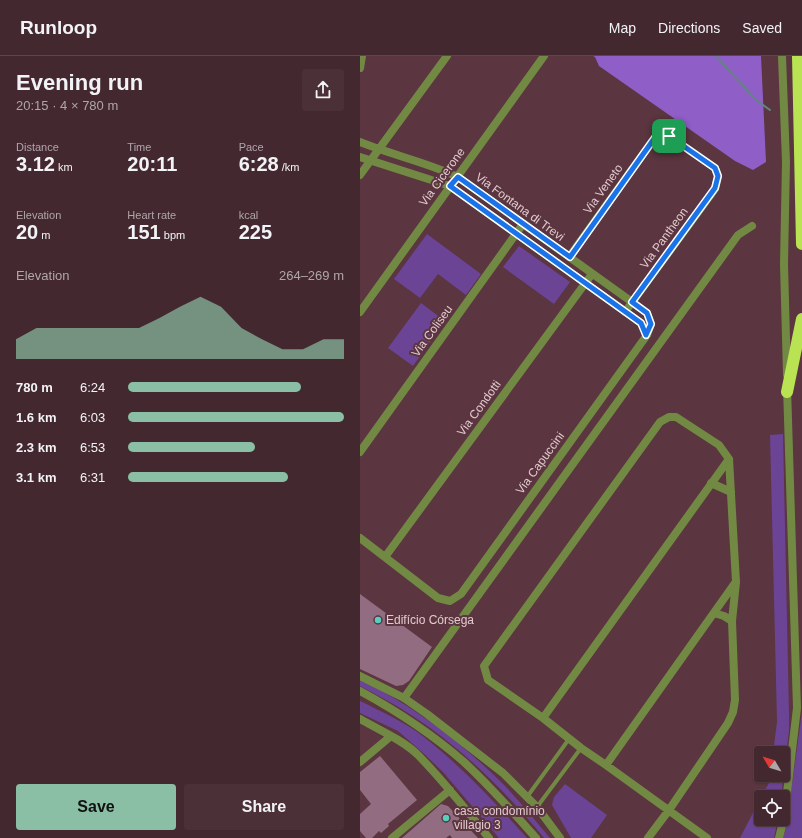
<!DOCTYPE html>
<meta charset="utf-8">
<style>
:root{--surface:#44282f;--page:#4b3037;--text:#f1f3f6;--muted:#afa6aa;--line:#5c444b;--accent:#8abfa5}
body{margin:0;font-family:Arial,sans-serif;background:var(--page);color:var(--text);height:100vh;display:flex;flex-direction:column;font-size:15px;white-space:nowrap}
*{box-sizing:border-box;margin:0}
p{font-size:13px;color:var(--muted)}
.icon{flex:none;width:22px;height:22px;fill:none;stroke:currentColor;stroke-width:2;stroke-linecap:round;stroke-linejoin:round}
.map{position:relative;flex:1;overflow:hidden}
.panel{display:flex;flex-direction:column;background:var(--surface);width:360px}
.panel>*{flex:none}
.needle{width:26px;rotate:308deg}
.fabs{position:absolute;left:394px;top:690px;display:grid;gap:8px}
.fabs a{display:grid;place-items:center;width:36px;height:36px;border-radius:4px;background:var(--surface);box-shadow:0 1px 3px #0004,0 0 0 1px var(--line);font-size:20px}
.pin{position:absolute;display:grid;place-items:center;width:34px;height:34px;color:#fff;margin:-17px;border-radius:8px;box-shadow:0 2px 6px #0006}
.round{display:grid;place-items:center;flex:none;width:42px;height:42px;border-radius:4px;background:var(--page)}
.overview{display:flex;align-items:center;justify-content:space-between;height:68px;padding:0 16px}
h1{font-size:22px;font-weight:700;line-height:30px}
.metrics{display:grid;grid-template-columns:repeat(3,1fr);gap:6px;height:68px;padding:4px 16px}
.metrics div{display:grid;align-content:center}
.metrics b{font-size:20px;font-weight:700}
.metrics small{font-size:11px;font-weight:400}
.metrics p{font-size:11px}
.chart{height:112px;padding:8px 16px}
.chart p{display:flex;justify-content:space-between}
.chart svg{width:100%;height:72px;margin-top:4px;fill:var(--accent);opacity:.7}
.primary-button{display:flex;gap:8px;margin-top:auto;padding:8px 16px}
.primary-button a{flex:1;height:46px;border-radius:4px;background:var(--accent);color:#111;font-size:16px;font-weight:700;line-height:46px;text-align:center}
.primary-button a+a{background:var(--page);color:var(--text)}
ul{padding:0 16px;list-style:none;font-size:13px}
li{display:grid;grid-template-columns:64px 48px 1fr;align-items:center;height:30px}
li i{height:10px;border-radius:5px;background:var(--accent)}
header{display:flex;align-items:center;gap:24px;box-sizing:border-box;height:56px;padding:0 20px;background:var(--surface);border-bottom:1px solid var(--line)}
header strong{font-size:19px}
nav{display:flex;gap:22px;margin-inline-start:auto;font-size:14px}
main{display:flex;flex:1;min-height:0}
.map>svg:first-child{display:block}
</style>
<header>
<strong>Runloop</strong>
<nav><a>Map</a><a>Directions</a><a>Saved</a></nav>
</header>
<main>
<section class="panel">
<div class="overview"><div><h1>Evening run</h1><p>20:15 · 4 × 780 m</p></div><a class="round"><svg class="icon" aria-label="share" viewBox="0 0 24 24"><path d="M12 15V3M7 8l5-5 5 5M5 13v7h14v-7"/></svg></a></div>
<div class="metrics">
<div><p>Distance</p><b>3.12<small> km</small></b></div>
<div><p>Time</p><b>20:11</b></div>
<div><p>Pace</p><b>6:28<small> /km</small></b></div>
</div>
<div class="metrics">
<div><p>Elevation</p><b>20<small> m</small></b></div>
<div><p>Heart rate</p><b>151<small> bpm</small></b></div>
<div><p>kcal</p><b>225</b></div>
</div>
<div class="chart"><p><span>Elevation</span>264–269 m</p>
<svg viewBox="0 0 160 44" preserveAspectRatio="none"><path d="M0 44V32L10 25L20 25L30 25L40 25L50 25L60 25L70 19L80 12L90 6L100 12L110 25L120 32L130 38L140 38L150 32L160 32V44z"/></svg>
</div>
<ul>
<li><b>780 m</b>6:24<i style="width:80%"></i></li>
<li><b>1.6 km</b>6:03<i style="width:100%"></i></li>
<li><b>2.3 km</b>6:53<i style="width:59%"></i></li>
<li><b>3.1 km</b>6:31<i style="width:74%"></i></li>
</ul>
<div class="primary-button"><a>Save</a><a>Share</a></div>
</section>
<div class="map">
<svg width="442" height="782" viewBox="0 0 442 782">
<rect width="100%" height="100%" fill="#5b353f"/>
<path fill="#6b4496" d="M67,178L121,218L106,239L78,218L60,242L34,223Z
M159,190L210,226L194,248L143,211Z
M61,247L85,265L53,310L28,292Z
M423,378L429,658V675L421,741H401L409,727L410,719H423V697H413L417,666L410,379Z
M0,624C53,649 101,686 142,727C159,744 175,764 190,782H184C143,732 96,686 40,652C27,644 13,637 0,630Z
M0,645C22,656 45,666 64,681C102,711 135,746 167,782H139L83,716L63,697L38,675L0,657Z
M442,656V782H423L426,772Z
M205,728L247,759L231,782H211L192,749L194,741Z
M401,741V763H418L414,782H380Z"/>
<path fill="#905ec7" d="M233,0H401L406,106L393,114L375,105L239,10L235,1Z"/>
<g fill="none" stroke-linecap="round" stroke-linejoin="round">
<path stroke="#628581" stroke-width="2" d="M356,0L396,44L410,54"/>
</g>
<path fill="#926d82" d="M0,538L72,591L49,625L43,629L36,630L0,613Z
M20,700L57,744L28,768L29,770L21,777L19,775L12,782H6L0,775V758L11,748L0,734V716Z
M81,748L88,750L118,782H92L90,779L86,782H42Z"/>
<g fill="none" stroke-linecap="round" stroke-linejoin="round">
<path stroke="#728943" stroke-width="4" d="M167,741L209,683
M177,751L221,692"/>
<path stroke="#728943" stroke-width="8" d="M0,86C32,99 66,106 98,121L272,246L287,257L291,268L287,279L101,538L90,545L78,542L0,482
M0,101L90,130L281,267L287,279
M0,119L87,0
M209,201L296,80H309L355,112L358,120L355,133L265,256
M0,256L184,0
M0,396L163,168
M351,427L371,436
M25,501L232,218
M354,557L364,560L372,565
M44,642L378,179L392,170
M183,662L369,403
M0,663C19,674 41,683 57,698C83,724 106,754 129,782
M0,706L31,680
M246,709L375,527
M32,782L90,734
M288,782L309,754L368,667L373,656L375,644L372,565L376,526L369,403L359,389L316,361H309L300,366L124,610L128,624L183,662L221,692L246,709L347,782"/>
<path stroke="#728943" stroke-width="8" d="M422,0L426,106L424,208L427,319
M0,12L2,0
M0,620L44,642L67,658L143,717L177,751L200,782
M0,635C37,655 72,678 104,706C130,730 153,756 176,782
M419,782L424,762L437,652L427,331"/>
<path stroke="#b9e353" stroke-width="12" d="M438,0L442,188
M427,336L442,263"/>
</g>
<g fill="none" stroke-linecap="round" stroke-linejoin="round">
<defs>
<path id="route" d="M296,80H309L355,112L358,120L355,132L272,246L287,257L291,268L286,279L281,267L90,130L98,121L210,201Z"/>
</defs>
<use href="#route" stroke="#fff" stroke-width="8"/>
<use href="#route" stroke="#1a73e8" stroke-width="5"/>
</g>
<g fill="#58cebf" stroke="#5b353f" stroke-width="1.5">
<circle cx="18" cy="564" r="4"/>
<circle cx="86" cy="762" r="4"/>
</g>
<g text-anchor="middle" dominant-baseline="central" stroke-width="4" stroke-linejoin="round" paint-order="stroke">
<g font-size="12" fill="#e2cacf" stroke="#5b353f">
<text transform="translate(82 121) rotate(-54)">Via Cicerone</text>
<text transform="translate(243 133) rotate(-54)">Via Veneto</text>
<text transform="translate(160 151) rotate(36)">Via Fontana di Trevi</text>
<text transform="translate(304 182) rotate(-54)">Via Pantheon</text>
<text transform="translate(72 275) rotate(-54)">Via Coliseu</text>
<text transform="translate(119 352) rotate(-54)">Via Condotti</text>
<text transform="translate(180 407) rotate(-54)">Via Capuccini</text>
</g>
<g font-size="12" fill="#e2cacf" stroke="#5b353f" text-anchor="start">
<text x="26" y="564">Edifício Córsega</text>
<text x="94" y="755">casa condomínio<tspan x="94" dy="14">villagio 3</tspan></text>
</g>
</g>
</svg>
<div class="fabs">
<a><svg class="needle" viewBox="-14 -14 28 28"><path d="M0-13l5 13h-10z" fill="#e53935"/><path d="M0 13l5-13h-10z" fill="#afa6aa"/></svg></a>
<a><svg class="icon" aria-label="locate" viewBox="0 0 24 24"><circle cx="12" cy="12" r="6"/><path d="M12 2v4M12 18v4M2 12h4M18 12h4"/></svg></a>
</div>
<div class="pin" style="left:309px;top:80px;background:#1e9e55"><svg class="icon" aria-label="arrive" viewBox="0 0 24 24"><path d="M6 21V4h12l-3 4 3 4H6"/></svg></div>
</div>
</main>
